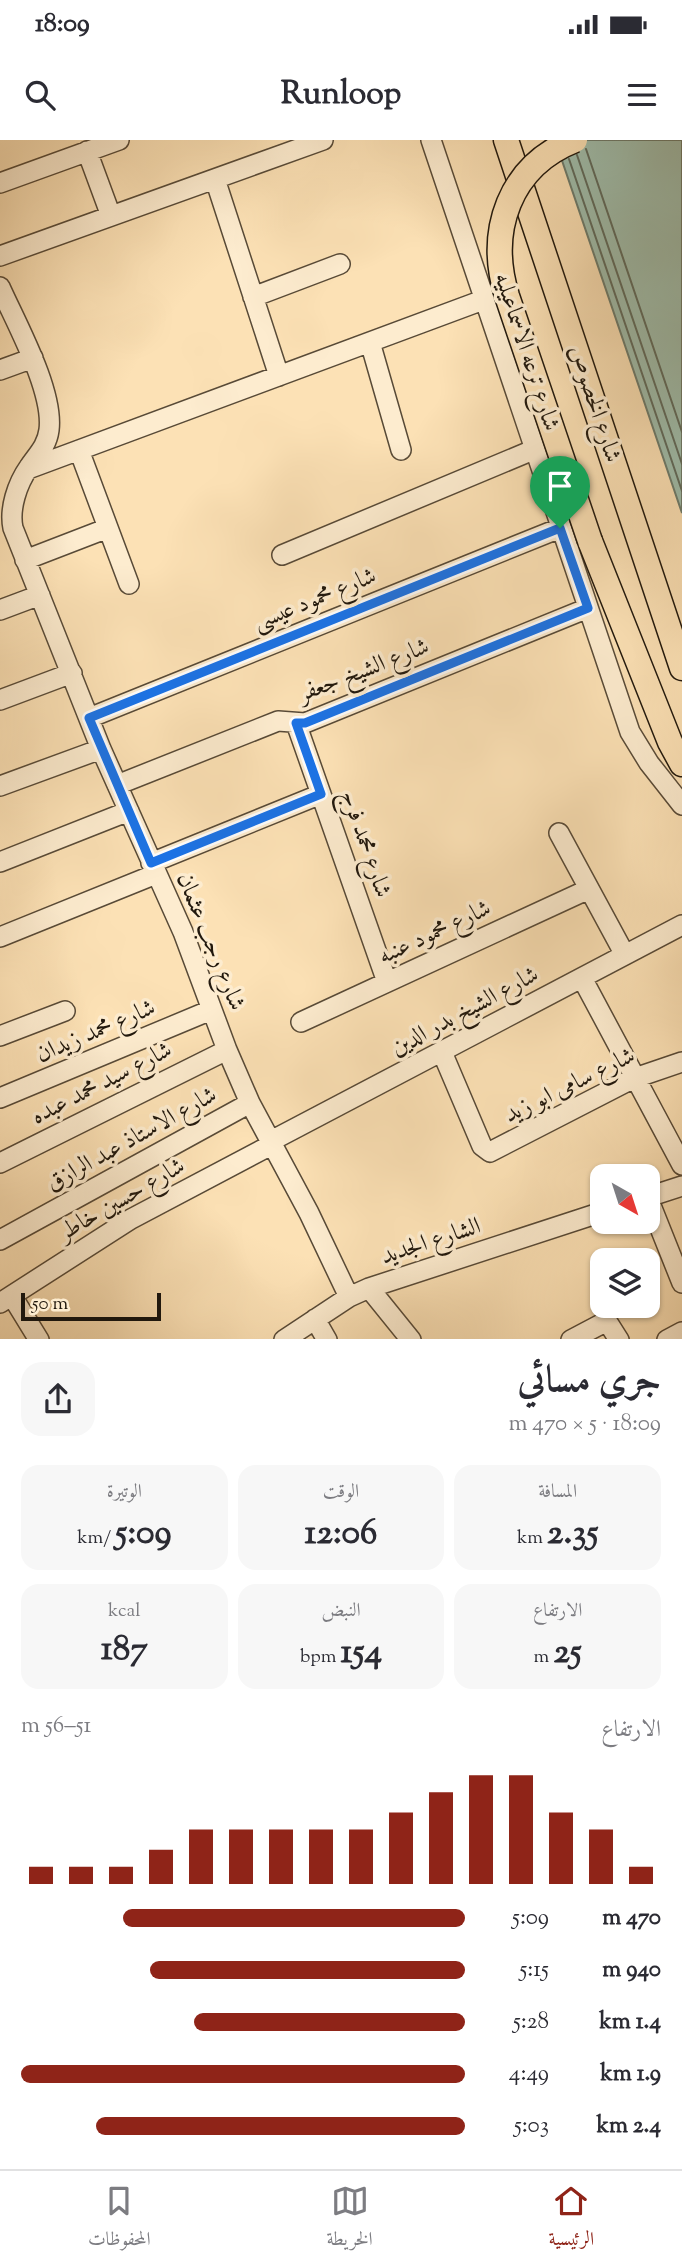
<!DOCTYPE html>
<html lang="ar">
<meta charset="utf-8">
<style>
:root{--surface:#fff;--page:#f7f7f7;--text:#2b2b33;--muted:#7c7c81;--line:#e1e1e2;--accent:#8f2418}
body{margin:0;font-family:"Sorts Mill Goudy",Amiri,serif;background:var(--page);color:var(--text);direction:rtl;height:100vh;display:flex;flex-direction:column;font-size:26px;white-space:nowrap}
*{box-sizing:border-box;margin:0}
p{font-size:23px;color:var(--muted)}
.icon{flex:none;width:38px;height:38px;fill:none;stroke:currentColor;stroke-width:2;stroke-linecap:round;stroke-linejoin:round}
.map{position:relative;height:1199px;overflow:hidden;direction:ltr}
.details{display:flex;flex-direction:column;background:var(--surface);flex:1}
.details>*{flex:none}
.needle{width:46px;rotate:141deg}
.buttons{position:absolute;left:590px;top:1024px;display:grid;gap:14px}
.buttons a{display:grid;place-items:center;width:70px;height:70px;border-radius:14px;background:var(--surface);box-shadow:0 2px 5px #0004;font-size:35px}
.scale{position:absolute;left:21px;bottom:18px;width:140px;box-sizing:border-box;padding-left:7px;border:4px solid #21180d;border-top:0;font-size:19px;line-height:24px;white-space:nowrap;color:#21180d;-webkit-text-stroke:5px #fdeccf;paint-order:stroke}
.pin{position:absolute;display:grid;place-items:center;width:60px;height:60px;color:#fff;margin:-72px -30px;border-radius:50% 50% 50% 0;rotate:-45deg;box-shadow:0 0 7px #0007}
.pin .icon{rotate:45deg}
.round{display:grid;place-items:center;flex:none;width:74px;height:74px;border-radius:21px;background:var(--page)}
.headline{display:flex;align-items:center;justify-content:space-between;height:119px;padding:0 21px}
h1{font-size:38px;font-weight:800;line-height:52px}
.stats{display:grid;grid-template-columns:repeat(3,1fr);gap:10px;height:119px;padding:7px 21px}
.stats div{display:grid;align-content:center;border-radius:18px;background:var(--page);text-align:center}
.stats b{font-size:35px;font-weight:800}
.stats small{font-size:19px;font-weight:400}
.stats p{font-size:19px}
.chart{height:196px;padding:14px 21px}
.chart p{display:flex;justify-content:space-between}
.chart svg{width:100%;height:126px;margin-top:7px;stroke:var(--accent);stroke-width:6}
ul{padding:0 21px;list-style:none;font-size:23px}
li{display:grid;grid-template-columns:112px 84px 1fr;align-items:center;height:52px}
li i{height:18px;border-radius:9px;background:var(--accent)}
.status{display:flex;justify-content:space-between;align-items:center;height:49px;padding:0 35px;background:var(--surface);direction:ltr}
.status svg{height:19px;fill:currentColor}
header{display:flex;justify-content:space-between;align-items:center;height:91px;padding:0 21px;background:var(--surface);font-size:32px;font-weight:800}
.tabs{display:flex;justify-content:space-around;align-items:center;height:98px;border-top:2px solid var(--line);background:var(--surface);font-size:19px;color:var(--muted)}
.tabs a{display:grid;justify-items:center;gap:4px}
.tabs .selected{color:var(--accent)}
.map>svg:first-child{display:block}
</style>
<div class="status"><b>18:09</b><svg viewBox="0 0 49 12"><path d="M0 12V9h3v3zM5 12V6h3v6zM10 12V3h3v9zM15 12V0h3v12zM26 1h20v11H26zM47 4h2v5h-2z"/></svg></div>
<header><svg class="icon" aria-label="menu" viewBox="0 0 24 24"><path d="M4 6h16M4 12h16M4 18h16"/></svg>Runloop<svg class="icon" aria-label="search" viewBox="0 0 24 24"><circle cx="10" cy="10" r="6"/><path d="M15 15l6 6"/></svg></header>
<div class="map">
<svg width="682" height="1200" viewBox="0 0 682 1200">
<rect width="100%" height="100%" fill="#fce1b5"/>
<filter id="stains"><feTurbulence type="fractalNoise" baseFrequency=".00286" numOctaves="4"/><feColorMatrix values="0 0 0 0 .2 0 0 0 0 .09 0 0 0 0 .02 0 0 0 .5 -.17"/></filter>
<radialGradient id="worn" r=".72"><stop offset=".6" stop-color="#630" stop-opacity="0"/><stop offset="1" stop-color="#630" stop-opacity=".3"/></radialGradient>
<path fill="#9fbead" stroke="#6d7c6d" stroke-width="2" d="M555,0H682V373Z"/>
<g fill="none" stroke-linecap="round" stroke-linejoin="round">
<path stroke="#606b5d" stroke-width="2" d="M586,9L682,292
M577,15L682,324
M569,19L682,351"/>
<defs>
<path id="minor" d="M431,0L630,592L649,623L682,665
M87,11L111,76
M215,39L279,236
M0,43L119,0
M0,116L323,0
M0,147C16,183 54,251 49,290C47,306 37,315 29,327C17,344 9,369 13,388L101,609L183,792L227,910L250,963L309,1073L349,1157
M253,157L340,124
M370,202L401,310
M0,230L33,218
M79,310L129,444
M28,329L483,160
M282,415L533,310
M25,420L108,388
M0,470L40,455
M0,560L72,533
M89,578L560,388
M296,583L387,842
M117,645L278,581L305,583L588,468
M0,646L101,609
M559,693L625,815
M0,722L129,671
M151,723L321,654
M0,797L156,734
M582,838L682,1025
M301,882L589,749
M0,896L65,871
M442,912L482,1006L490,1012L632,939L682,922
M0,958L211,870
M271,1001L682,785
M0,1023L227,910
M648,1057L682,1046
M648,1058L682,1143
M0,1100L250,963
M369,1148L411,1200
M12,1156L39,1200
M0,1163L131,1079L273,1004
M315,1179L327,1200
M284,1200L349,1157L369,1148L602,1072
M571,1200L607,1181L619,1200
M667,1200L682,1192"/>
<path id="major" d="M506,0L682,528
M590,401L670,602L682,624"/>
</defs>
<use href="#minor" stroke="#584a37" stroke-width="22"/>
<use href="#major" stroke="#21180d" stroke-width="27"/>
<use href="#minor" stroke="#fdeccf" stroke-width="19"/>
<use href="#major" stroke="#fce1b5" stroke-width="24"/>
<defs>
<path id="major-bridge" d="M575,0C509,26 487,91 507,156L590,401"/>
</defs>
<use href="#major-bridge" stroke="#21180d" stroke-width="27" stroke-linecap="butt"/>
<use href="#major-bridge" stroke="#fce1b5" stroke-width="24"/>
</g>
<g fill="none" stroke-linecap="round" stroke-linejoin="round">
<defs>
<path id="route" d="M560,388L588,468L305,583H296L321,654L151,723L89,578Z"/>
</defs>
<use href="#route" stroke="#fff" stroke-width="14"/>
<use href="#route" stroke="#1a73e8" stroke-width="9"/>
</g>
<g text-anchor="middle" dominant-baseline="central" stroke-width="7" stroke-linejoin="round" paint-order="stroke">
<g font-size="24" fill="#21180d" stroke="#fdeccf">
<text transform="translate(526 212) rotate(72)">شارع ترعه الاسماعيليه</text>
<text transform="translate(594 264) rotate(72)">شارع الخصوص</text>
<text transform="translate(315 460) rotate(-22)">شارع محمود عيسى</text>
<text transform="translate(364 531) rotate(-21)">شارع الشيخ جعفر</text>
<text transform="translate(365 704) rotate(71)">شارع محمد فرج</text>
<text transform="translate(435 793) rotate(-25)">شارع محمود عنبه</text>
<text transform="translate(210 802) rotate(68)">شارع رجب عثمان</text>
<text transform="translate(465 872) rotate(-28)">شارع الشيخ بدر الدين</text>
<text transform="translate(96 892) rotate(-23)">شارع محمد زيدان</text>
<text transform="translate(102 944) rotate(-27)">شارع سيد محمد عبده</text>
<text transform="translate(570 946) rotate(-26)">شارع سامى ابو زيد</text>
<text transform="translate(132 1000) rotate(-29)">شارع الاستاذ عبد الرازق</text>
<text transform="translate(122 1060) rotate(-30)">شارع حسين خاطر</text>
<text transform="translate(431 1102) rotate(-18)">الشارع الجديد</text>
</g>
</g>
<rect width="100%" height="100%" filter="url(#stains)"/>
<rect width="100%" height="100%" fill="url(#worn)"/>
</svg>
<div class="buttons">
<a><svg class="needle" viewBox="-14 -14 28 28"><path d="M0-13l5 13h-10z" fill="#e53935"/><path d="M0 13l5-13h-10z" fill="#7c7c81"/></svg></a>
<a><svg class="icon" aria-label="layers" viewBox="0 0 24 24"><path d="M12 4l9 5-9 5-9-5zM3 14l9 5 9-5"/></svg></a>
</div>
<div class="scale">50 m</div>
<div class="pin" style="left:560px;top:388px;background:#1e9e55"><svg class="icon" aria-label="arrive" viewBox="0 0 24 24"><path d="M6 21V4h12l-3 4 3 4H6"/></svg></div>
</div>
<section class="details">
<div class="headline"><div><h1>جري مسائي</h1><p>18:09 · 5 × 470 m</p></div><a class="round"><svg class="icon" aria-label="share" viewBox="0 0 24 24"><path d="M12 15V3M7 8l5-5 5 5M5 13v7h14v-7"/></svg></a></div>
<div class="stats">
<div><p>المسافة</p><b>2.35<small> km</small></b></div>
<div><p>الوقت</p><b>12:06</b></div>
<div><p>الوتيرة</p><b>5:09<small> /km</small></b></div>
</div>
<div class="stats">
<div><p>الارتفاع</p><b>25<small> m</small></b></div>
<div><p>النبض</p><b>154<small> bpm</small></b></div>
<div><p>kcal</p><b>187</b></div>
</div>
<div class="chart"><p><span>الارتفاع</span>51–56 m</p>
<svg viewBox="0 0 160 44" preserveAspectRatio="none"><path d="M5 44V38M15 44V38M25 44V38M35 44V32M45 44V25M55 44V25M65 44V25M75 44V25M85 44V25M95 44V19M105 44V12M115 44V6M125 44V6M135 44V19M145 44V25M155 44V38"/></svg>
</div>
<ul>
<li><b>470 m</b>5:09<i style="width:77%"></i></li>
<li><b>940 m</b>5:15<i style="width:71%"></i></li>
<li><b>1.4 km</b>5:28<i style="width:61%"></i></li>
<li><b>1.9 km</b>4:49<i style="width:100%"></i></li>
<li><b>2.4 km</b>5:03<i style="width:83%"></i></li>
</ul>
</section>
<nav class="tabs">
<a class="selected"><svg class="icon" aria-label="home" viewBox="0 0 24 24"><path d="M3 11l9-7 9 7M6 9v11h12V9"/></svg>الرئيسية</a>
<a><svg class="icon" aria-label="map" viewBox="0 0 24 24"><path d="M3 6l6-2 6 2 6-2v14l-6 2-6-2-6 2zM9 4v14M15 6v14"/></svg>الخريطة</a>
<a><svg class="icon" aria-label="saved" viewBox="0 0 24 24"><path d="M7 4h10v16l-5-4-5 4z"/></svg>المحفوظات</a>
</nav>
